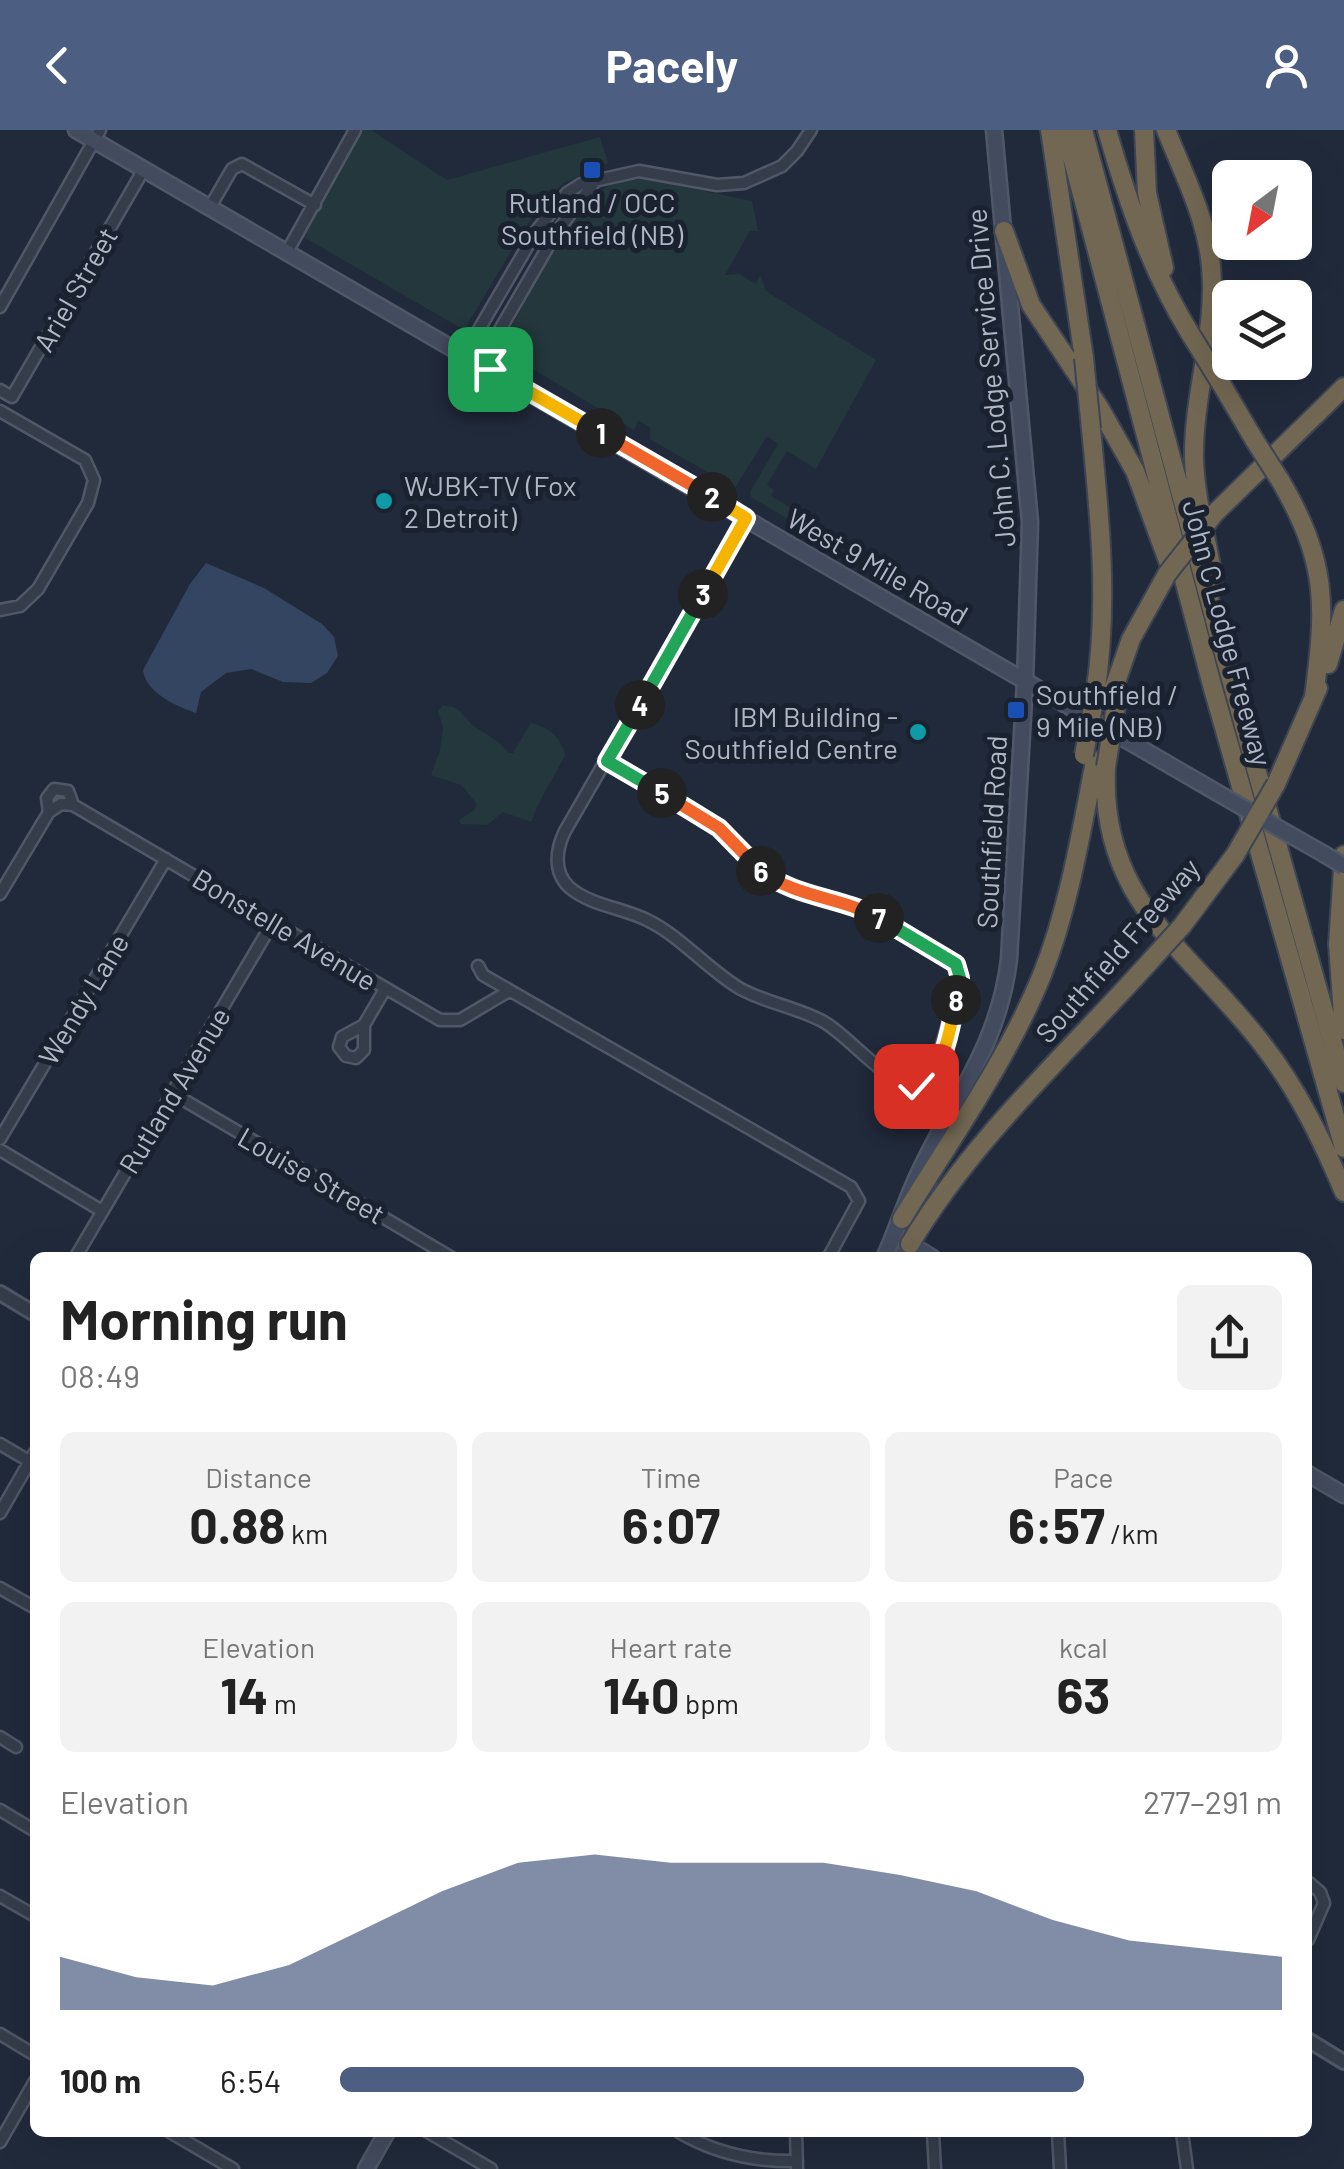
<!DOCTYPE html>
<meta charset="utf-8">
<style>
:root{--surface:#fff;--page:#f2f2f2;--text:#222;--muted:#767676;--accent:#4d5e83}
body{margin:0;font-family:Barlow,sans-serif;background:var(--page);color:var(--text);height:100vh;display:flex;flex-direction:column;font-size:38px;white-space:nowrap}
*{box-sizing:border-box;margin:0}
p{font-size:32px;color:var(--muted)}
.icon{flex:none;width:55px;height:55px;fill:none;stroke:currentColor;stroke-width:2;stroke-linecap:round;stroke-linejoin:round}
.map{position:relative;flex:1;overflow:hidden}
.sheet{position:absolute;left:30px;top:1122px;width:1282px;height:885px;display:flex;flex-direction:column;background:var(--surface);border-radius:15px;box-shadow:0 10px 40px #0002}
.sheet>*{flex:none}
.needle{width:65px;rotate:212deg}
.buttons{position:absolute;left:1212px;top:30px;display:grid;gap:20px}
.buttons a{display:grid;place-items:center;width:100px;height:100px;border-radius:15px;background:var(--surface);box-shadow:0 10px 40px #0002;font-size:50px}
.pin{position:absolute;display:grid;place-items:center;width:85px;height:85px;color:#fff;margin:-42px;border-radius:20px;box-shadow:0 5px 15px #0006}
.km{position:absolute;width:50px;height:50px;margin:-25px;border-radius:50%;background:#222;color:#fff;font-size:28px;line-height:50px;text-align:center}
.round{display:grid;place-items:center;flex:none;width:105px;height:105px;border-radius:15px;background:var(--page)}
.headline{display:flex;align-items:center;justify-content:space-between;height:170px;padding:0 30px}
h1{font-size:55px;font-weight:700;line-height:75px}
.metrics{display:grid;grid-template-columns:repeat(3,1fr);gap:15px;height:170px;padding:10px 30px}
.metrics div{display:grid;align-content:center;border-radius:15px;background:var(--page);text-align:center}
.metrics b{font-size:50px;font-weight:700}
.metrics small{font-size:28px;font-weight:400}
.metrics p{font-size:28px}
.chart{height:280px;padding:20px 30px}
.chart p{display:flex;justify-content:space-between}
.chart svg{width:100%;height:180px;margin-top:10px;fill:var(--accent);opacity:.7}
ul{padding:0 30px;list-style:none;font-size:32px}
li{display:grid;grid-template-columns:160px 120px 1fr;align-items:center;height:75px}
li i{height:25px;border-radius:12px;background:var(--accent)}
header{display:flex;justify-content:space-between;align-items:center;height:130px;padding:0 30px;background:var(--accent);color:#fff;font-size:45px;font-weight:700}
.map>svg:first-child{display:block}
</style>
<header><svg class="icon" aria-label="back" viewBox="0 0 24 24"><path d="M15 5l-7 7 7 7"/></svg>Pacely<svg class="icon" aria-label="person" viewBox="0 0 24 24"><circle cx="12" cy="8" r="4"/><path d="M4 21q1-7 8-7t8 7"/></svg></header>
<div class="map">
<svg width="1344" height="2039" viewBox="0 0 1344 2039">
<rect width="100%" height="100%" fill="#212a3b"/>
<path fill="#23373c" d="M359,0H371L447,50L600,7L608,33L564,53L541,72L464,200L302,106L349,24Z
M646,49L752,71L758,101H750L725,145L739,144L756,154L760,145L766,161L876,230L816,339L787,321L767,355L774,360L771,366L812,390L805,399L751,367L750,362L778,314L767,306L735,358L650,309V297L638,291L634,300L503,221L502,213C532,161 559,103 601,61C611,51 633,50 646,49Z
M442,576C463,575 462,587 475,597C489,606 498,610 509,623H513L531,593C549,597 561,607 565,625C553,649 540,668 531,692L503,682L487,695L461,694L459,690L474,680L477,674L461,655L431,645L440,620L443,597L438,581Z"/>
<path fill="#344562" d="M206,433L264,458L322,494L334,507L338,526L327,543L311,553L283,552L251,539L226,543L201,562L196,583C176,576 146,563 143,540L190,454Z"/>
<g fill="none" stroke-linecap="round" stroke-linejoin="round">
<defs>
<path id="minor" d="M210,77L232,39L242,34L315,75
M287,122L355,0
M0,177L100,0
M464,225L537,100L567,63L581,54L639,41L717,55L744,53L782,36L797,21L811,0
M480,234L556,103L594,53
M0,260L12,267L144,39
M0,281L85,330L94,350L88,373L38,459L20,476L0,480
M607,631L704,687L777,753L804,764L857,777L957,834L960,853L933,945L917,956C888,956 850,907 824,892C797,877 765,873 739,858C706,838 682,807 647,790C623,778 589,775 569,757C553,742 556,719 565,701L746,387
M49,682L47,668L54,659L68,661L73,675
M0,764L49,682L61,674L73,675L440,890H460L509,861
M478,836L483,845L851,1057L859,1071L828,1128
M364,895V920L356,928L346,926L339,917L342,907L364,895L385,859
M172,963L452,1128
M0,1009L166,729
M0,1020L102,1081
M75,1128L273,792
M0,1314L34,1334
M0,1383L35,1322
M0,1458L35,1478
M0,1607L16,1617
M0,1680L35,1701
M1308,1752L1320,1762L1324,1773L1308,1810
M0,1766L35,1786
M0,1904L35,1925
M170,2002L233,2039
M428,2002L491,2039
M679,2002C716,2024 754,2032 797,2031
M796,2002L797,2039
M933,2002L935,2039
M1058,2002L1060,2039
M1182,2002L1187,2039
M0,2012L35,1951"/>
<path id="tertiary" d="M0,1163L35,1184
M1308,1910L1344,1932"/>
<path id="secondary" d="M76,0L1216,662
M1301,711L1324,724
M884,1128C895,1104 903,1079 913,1056C948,974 998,922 1009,829L1025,552L1030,392L994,0
M901,1128L910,1114L933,1128
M1308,1344L1344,1365
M366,2039L387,2002"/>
<path id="motorway" d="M1050,0L1084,228
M1065,0L1212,555L1344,1018
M1083,0L1224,524L1344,953
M1107,0C1128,73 1151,140 1191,205
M1144,0L1147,63L1164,138
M1166,0C1184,45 1207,89 1211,137C1217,201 1193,264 1194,328C1195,369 1207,408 1213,448
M1004,101L1031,175L1099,277L1135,341L1171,439
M1222,255L1255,311
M1091,299C1100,388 1109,475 1095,565
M1280,350C1328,433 1326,474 1314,567
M1215,383L1344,257
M1328,534L1344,480
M1109,572L1131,509L1151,473
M1106,637C1099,773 1190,819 1263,915C1298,960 1322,1010 1344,1062
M1276,654L1318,558
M1344,725L1338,814L1344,900
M1182,796L1235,725
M902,1089C950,1010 1007,931 1042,845C1069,777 1081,703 1095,631
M910,1114C975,1006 1069,922 1153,828"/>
</defs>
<use href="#minor" stroke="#505766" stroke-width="15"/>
<use href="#tertiary" stroke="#505766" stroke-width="18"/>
<use href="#secondary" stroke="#505766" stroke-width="19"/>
<use href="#motorway" stroke="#3d4453" stroke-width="22"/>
<use href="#minor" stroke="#353d4b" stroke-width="10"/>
<use href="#tertiary" stroke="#353d4b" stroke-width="12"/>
<use href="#secondary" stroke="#434b5e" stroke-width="14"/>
<use href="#motorway" stroke="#716752" stroke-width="18"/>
<defs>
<path id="secondary-bridge" d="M1216,662L1301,711
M1324,724L1344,736"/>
<path id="motorway-bridge" d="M1191,205L1222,255
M1084,228L1091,299
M1255,311L1280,350
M1151,473L1167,444L1215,383
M1084,625L1095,565
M1106,637L1116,576
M1235,725L1276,654
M1153,828L1182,796"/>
</defs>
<use href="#secondary-bridge" stroke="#505766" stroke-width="19" stroke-linecap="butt"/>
<use href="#motorway-bridge" stroke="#3d4453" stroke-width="22" stroke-linecap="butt"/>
<use href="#secondary-bridge" stroke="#434b5e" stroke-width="14"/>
<use href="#motorway-bridge" stroke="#716752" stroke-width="18"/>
</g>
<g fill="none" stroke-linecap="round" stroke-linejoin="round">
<defs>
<path id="split-1" d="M490,239L601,303"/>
<path id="split-2" d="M601,303L712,367"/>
<path id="split-3" d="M703,464L746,388L712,367"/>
<path id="split-4" d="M640,575L703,464"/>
<path id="split-5" d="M640,575L607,631L662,663"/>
<path id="split-6" d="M662,663L719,698L761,741"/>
<path id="split-7" d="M761,741C797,768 841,767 879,788"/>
<path id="split-8" d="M879,788L956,834L960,848L956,870"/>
<path id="split-9" d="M916,956C945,944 950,898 956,870"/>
</defs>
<use href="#split-1" stroke="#fff" stroke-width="20"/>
<use href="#split-2" stroke="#fff" stroke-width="20"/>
<use href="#split-3" stroke="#fff" stroke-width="20"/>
<use href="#split-4" stroke="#fff" stroke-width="20"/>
<use href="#split-5" stroke="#fff" stroke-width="20"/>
<use href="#split-6" stroke="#fff" stroke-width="20"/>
<use href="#split-7" stroke="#fff" stroke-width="20"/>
<use href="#split-8" stroke="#fff" stroke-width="20"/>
<use href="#split-9" stroke="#fff" stroke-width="20"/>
<use href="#split-1" stroke="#f5b400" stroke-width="12"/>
<use href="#split-2" stroke="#f0652b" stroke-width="12"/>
<use href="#split-3" stroke="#f5b400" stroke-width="12"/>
<use href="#split-4" stroke="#22a559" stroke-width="12"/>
<use href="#split-5" stroke="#22a559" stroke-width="12"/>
<use href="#split-6" stroke="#f0652b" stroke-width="12"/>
<use href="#split-7" stroke="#f0652b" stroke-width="12"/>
<use href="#split-8" stroke="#22a559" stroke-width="12"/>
<use href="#split-9" stroke="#f5b400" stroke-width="12"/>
</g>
<g fill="#1a4fb4" stroke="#1a2230" stroke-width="4">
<rect x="582" y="30" width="20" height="20" rx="5"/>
<rect x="1006" y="570" width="20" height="20" rx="5"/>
</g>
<g fill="#0f9aa8" stroke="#1a2230" stroke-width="4">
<circle cx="384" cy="371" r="10"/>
<circle cx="918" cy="602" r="10"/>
</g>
<g text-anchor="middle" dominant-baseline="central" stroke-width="10" stroke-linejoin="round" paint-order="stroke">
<g font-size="28" fill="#b0b7c7" stroke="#1a2230" text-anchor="start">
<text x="592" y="72" text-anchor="middle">Rutland / OCC<tspan x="592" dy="32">Southfield (NB)</tspan></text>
<text x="404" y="355">WJBK-TV (Fox<tspan x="404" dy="32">2 Detroit)</tspan></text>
<text x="1036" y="564">Southfield /<tspan x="1036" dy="32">9 Mile (NB)</tspan></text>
<text x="898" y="586" text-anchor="end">IBM Building -<tspan x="898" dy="32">Southfield Centre</tspan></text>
</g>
<g font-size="28" fill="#b0b7c7" stroke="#1a2230">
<text transform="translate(75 159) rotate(-60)">Ariel Street</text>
<text transform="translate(990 248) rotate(-95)">John C. Lodge Service Drive</text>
<text transform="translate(878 436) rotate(30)">West 9 Mile Road</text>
<text transform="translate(1228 503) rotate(75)">John C Lodge Freeway</text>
<text transform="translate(991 702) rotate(-87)">Southfield Road</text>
<text transform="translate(285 799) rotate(31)">Bonstelle Avenue</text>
<text transform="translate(1117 820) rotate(-49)">Southfield Freeway</text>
<text transform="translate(83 869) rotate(-59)">Wendy Lane</text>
<text transform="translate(174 960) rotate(-59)">Rutland Avenue</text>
<text transform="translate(312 1045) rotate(30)">Louise Street</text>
</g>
</g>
</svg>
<div class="buttons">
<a><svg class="needle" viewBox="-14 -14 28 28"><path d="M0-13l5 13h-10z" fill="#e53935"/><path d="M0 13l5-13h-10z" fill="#767676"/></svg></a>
<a><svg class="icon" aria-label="layers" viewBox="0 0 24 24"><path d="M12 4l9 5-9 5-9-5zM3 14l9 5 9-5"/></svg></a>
</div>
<div class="pin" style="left:490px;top:239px;background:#1e9e55"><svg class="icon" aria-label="arrive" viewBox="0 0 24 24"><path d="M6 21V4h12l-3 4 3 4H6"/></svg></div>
<div class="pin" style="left:916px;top:956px;background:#d93025"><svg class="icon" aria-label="check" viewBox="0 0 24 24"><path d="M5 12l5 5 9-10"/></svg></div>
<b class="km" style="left:601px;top:303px">1</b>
<b class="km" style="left:712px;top:367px">2</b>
<b class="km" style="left:703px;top:464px">3</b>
<b class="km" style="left:640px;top:575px">4</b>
<b class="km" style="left:662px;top:663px">5</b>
<b class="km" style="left:761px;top:741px">6</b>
<b class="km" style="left:879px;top:788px">7</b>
<b class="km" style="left:956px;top:870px">8</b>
<section class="sheet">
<div class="headline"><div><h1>Morning run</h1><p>08:49</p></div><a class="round"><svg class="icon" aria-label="share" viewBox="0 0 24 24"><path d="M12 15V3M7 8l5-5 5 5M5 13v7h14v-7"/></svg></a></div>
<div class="metrics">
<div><p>Distance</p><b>0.88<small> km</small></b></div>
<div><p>Time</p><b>6:07</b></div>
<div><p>Pace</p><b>6:57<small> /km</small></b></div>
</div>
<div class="metrics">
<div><p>Elevation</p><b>14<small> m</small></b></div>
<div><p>Heart rate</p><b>140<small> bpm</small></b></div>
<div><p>kcal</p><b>63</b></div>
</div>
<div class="chart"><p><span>Elevation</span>277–291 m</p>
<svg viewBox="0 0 160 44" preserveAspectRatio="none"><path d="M0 44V31L10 36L20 38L30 33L40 24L50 15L60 8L70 6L80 8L90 8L100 8L110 11L120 15L130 22L140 27L150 29L160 31V44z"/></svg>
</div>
<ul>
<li><b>100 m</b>6:54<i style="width:79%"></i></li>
</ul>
</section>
</div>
